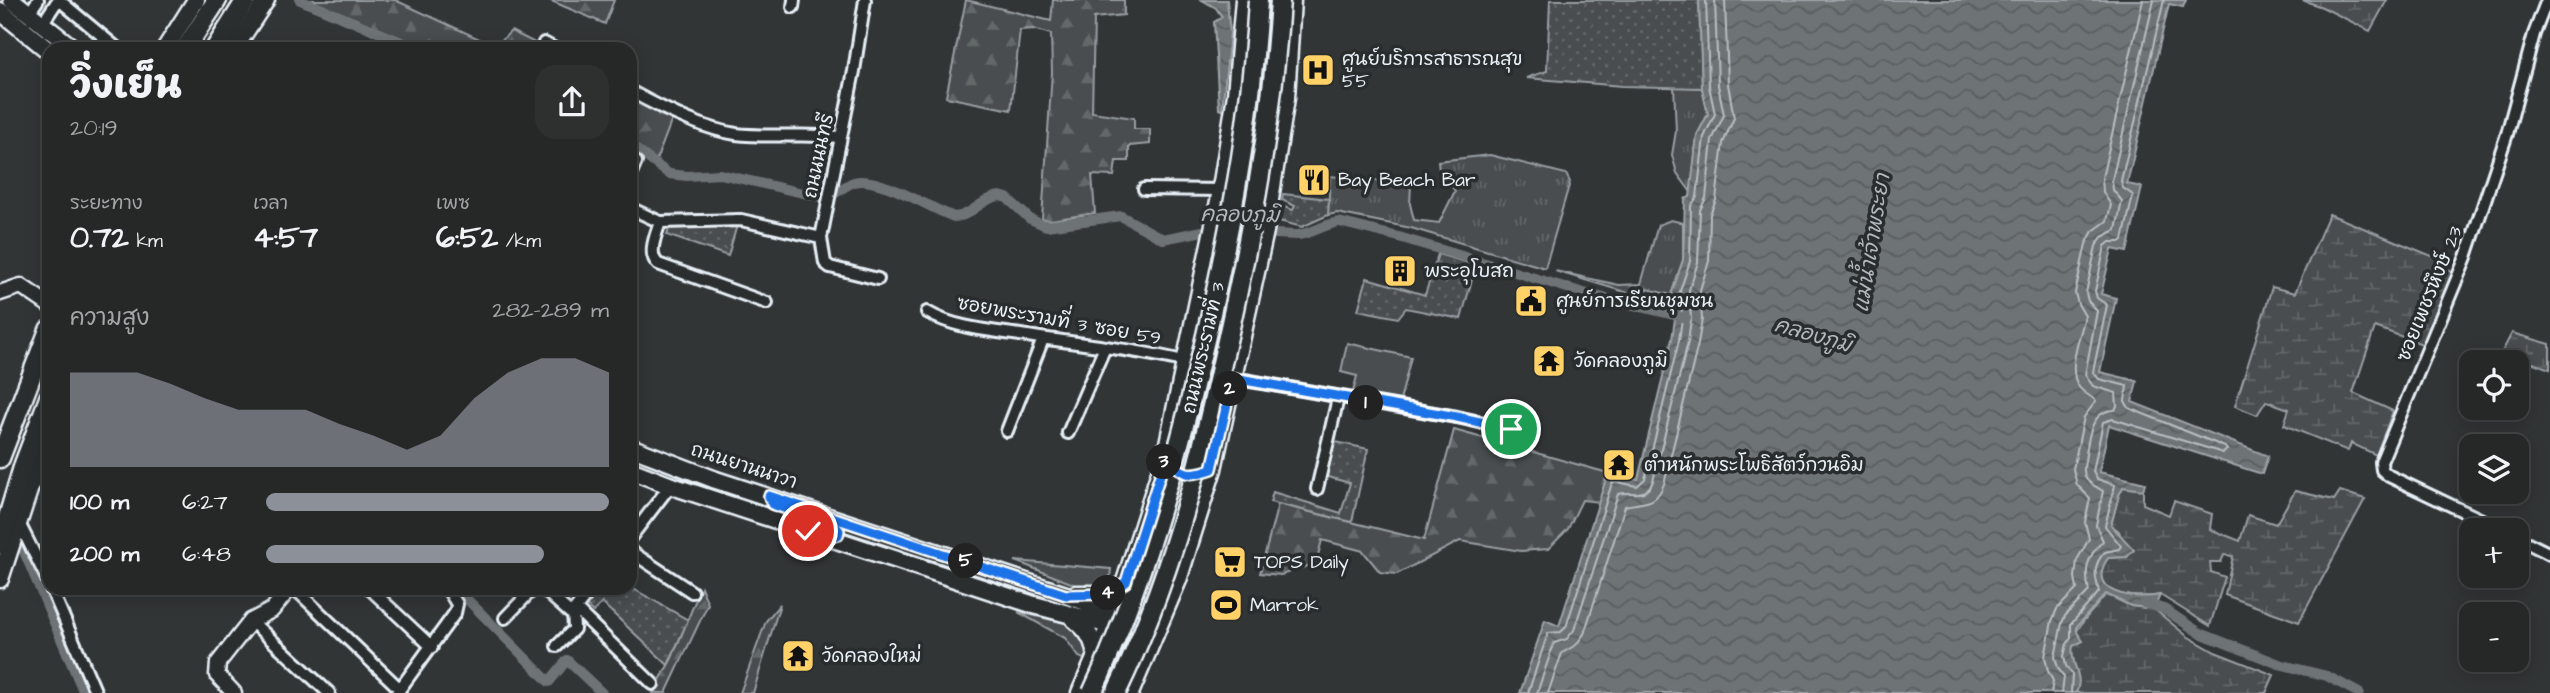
<!DOCTYPE html>
<html lang="th">
<meta charset="utf-8">
<style>
:root{--surface:#262828;--page:#2e3030;--text:#f1f3f6;--muted:#a4a6a8;--line:#424445;--accent:#8c9099}
body{margin:0;font-family:"Architects Daughter","Playpen Sans Thai",sans-serif;background:var(--page);color:var(--text);height:100vh;display:flex;flex-direction:column;font-size:26px;white-space:nowrap}
*{box-sizing:border-box;margin:0}
p{font-size:23px;color:var(--muted)}
.icon{flex:none;width:38px;height:38px;fill:none;stroke:currentColor;stroke-width:2;stroke-linecap:round;stroke-linejoin:round}
.map{position:relative;flex:1;overflow:hidden}
.panel{position:absolute;left:42px;top:42px;width:595px;height:553px;display:flex;flex-direction:column;background:var(--surface);border-radius:21px;box-shadow:0 4px 18px #0003,0 0 0 2px var(--line)}
.panel>*{flex:none}
.fabs{position:absolute;left:2459px;top:350px;display:grid;gap:14px}
.fabs a{display:grid;place-items:center;width:70px;height:70px;border-radius:14px;background:var(--surface);box-shadow:0 4px 18px #0003,0 0 0 2px var(--line);font-size:35px}
.pin{position:absolute;display:grid;place-items:center;width:60px;height:60px;color:#fff;margin:-30px;border:4px solid #fff;border-radius:50%;box-shadow:0 2px 7px #0007}
.km{position:absolute;width:35px;height:35px;margin:-18px;border-radius:50%;background:#222;color:#fff;font-size:19px;line-height:35px;text-align:center}
.round{display:grid;place-items:center;flex:none;width:74px;height:74px;border-radius:21px;background:var(--page)}
.head{display:flex;align-items:center;justify-content:space-between;height:119px;padding:0 28px}
h1{font-size:38px;font-weight:800;line-height:52px}
.stats{display:grid;grid-template-columns:repeat(3,1fr);gap:10px;height:119px;padding:7px 28px}
.stats div{display:grid;align-content:center}
.stats b{font-size:30px;font-weight:800}
.stats small{font-size:19px;font-weight:400}
.stats p{font-size:19px}
.chart{height:196px;padding:14px 28px}
.chart p{display:flex;justify-content:space-between}
.chart svg{width:100%;height:126px;margin-top:7px;fill:var(--accent);opacity:.7}
ul{padding:0 28px;list-style:none;font-size:23px}
li{display:grid;grid-template-columns:112px 84px 1fr;align-items:center;height:52px}
li i{height:18px;border-radius:9px;background:var(--accent)}
.map>svg:first-child{display:block}
</style>
<div class="map">
<svg width="2550" height="693" viewBox="0 0 2550 693">
<defs>
<pattern id="grass-tufts" width="24" height="20" patternUnits="userSpaceOnUse" patternTransform="scale(1.75)"><rect width="24" height="20" fill="#494d4f"/><path d="M3 7l-1-3M5 7V3M7 7l1-3M15 17l-1-3M17 17v-4M19 17l1-3" fill="none" stroke="#636769"/></pattern>
<pattern id="forest-firs" width="22" height="20" patternUnits="userSpaceOnUse" patternTransform="scale(1.75)"><rect width="22" height="20" fill="#494d4f"/><path d="M5 1l3.5 6h-7zM16 11l3.5 6h-7z" fill="#636769"/></pattern>
<pattern id="wetland-marsh" width="20" height="14" patternUnits="userSpaceOnUse" patternTransform="scale(1.75)"><rect width="20" height="14" fill="#494d4f"/><path d="M1 5h8M5 5V1M11 12h8M15 12V8" fill="none" stroke="#636769"/></pattern>
<pattern id="garden-dots" width="8" height="8" patternUnits="userSpaceOnUse" patternTransform="scale(1.75)"><rect width="8" height="8" fill="#494d4f"/><path d="M2 2h.1M6 6h.1" fill="none" stroke="#636769" stroke-width="1.8" stroke-linecap="round"/></pattern>
<pattern id="water-waves" width="16" height="10" patternUnits="userSpaceOnUse" patternTransform="scale(1.75)"><rect width="16" height="10" fill="#6e7376"/><path d="M0 5q4-4 8 0t8 0" fill="none" stroke="#5a5e60"/></pattern>
</defs>
<rect width="100%" height="100%" fill="#323536"/>
<filter id="ink" filterUnits="userSpaceOnUse"><feTurbulence type="fractalNoise" baseFrequency=".0143" numOctaves="2"/><feDisplacementMap in="SourceGraphic" scale="14" xChannelSelector="R" yChannelSelector="G"/><feConvolveMatrix kernelMatrix="1 2 1 2 8 2 1 2 1" color-interpolation-filters="sRGB"/></filter>
<g filter="url(#ink)">
<path fill="url(#grass-tufts)" stroke="#989fa4" stroke-width="2" d="M1674,86L1702,88L1708,114L1697,135L1691,192L1677,173L1672,155L1676,131Z
M1490,155L1566,174L1570,182L1545,268L1411,228L1337,213L1328,215L1330,176L1411,185L1410,204L1414,220L1439,223L1455,191L1439,170L1438,161Z
M1671,220L1683,223V260L1671,295L1647,289L1645,298L1555,271L1619,285L1641,284L1658,225Z
M630,457L753,503L766,510L630,462Z
M848,528L1072,605L1071,607L848,535L846,532Z"/>
<path fill="url(#forest-firs)" stroke="#989fa4" stroke-width="2" d="M310,0H395L490,44L502,40L511,31L547,49H428Z
M549,0H614L605,24Z
M966,0L1051,21L1053,0H1124V15L1094,18L1092,112L1134,118V129H1150V144L1129,146V161H1116L1114,176L1092,175L1095,213L1051,220L1042,219L1052,72L1051,34L1033,29L1020,30L1011,110L946,97Z
M630,93L674,114L656,161L630,140L635,128L630,123Z
M1454,430L1608,473L1599,502L1582,500L1568,529L1548,549L1521,551L1460,541L1397,574L1380,572L1363,551L1322,540L1316,563L1281,575L1260,573L1278,504L1424,540Z
M701,587L708,604L666,693H653L672,658Z
M780,604L753,693H740L766,621Z"/>
<path fill="url(#wetland-marsh)" stroke="#989fa4" stroke-width="2" d="M2302,0H2387L2370,31L2322,7Z
M2329,214L2437,258L2453,274L2425,345L2375,327L2353,393L2393,411L2376,455L2351,443L2348,451L2284,425L2289,409L2266,401L2257,415L2235,406L2272,287L2295,293Z
M2512,333L2550,344V369L2502,352Z
M2123,487L2143,490V504L2169,515L2174,501L2212,514L2210,529L2240,541L2248,515L2276,524L2295,491L2334,500L2340,491L2365,499L2299,622L2225,595L2233,556L2224,555L2221,562H2210L2211,572L2225,577L2210,626L2160,595C2135,600 2083,594 2108,558L2127,557L2119,531L2111,525L2119,495Z
M2106,594L2131,606L2154,609L2187,636L2215,652L2274,675L2266,693H2076C2082,680 2071,669 2071,655C2072,626 2090,616 2106,594Z"/>
<path fill="#494d4f" stroke="#989fa4" stroke-width="2" d="M1347,343L1411,357L1399,405L1352,396L1357,376L1341,372Z
M1015,561L1111,569L1109,586L1081,587Z
M1018,612L1066,623L1082,633L1090,649L1086,660L1079,657L1065,638Z"/>
<path fill="url(#garden-dots)" stroke="#989fa4" stroke-width="2" d="M1550,0H1699L1702,88L1622,86L1526,78L1547,71Z
M1283,194L1329,199L1328,215L1302,227L1279,221L1281,206L1293,210L1295,206L1282,200Z
M734,223L737,225L728,256L667,235L670,225Z
M1438,254L1476,265L1461,319L1406,308L1398,318L1358,310L1367,278L1425,295Z
M1331,441L1368,449L1352,522L1270,502L1273,492L1341,513L1350,483L1324,476Z
M630,587L688,620L668,665L602,603L593,612L586,605L600,588Z"/>
<path fill="url(#water-waves)" stroke="#9fa5aa" stroke-width="2" d="M1202,0H1227L1230,34L1222,110L1219,109L1214,22L1222,17L1216,8Z
M1699,0H2186L2183,7L2169,4L2127,184L2142,187L2127,252L2112,249L2101,294L2116,298L2100,372L2137,381L2132,402L2268,456L2262,474L2109,425L2099,472L2145,483L2143,490L2123,487L2119,495L2111,525L2134,550L2127,557L2108,558C2083,594 2135,600 2160,595L2154,609L2131,606L2106,594L2077,626V632L2083,641L2073,646C2069,664 2085,675 2076,693H1520L1545,620L1559,626L1608,473L1638,479L1672,339L1675,319V297L1671,295L1683,260L1685,199L1690,197L1697,135L1708,114L1702,88Z"/>
<g fill="none" stroke-linecap="round" stroke-linejoin="round">
<path stroke="#b7bfc4" stroke-width="2" d="M1528,693L1548,633L1561,632L1566,627L1612,483L1616,482L1637,486L1645,479L1679,340L1682,319L1680,291L1690,261L1691,206L1697,197L1704,137L1715,114L1709,86L1706,0
M1537,693L1554,643L1567,639L1574,630L1618,494C1632,490 1645,500 1653,481L1688,342L1691,319L1689,290L1698,262L1700,210L1706,198L1712,140L1724,115L1718,85L1715,0
M1548,693L1562,653L1576,645L1584,634L1625,506C1643,501 1655,507 1664,484L1698,344L1702,319L1700,290L1709,261L1710,214L1716,200L1723,143L1734,118L1728,84L1725,0
M2051,693L2053,681L2048,671L2045,657L2052,621L2057,609L2077,589L2075,577L2077,560L2089,539L2085,522L2090,498L2077,485L2073,469L2084,417L2096,401C2091,396 2083,393 2079,387C2066,369 2081,335 2085,316L2078,304L2075,293L2086,244L2093,231L2107,221L2111,205L2103,192L2102,178L2143,0
M2062,693L2064,677L2058,668L2055,657L2062,623L2065,616L2089,591C2084,570 2087,556 2103,541L2096,525L2103,491C2093,484 2083,483 2084,467C2088,447 2087,410 2115,410L2117,406L2116,393L2093,386L2085,375L2097,311L2088,301L2086,293L2096,246L2102,237L2116,230L2122,201L2113,190L2112,180L2154,0
M2071,693L2072,674L2066,666L2064,656L2067,644L2071,638V624L2099,592C2095,576 2092,565 2105,552L2119,549L2121,546L2105,526L2115,485L2097,479L2093,472L2103,422L2113,419L2223,453L2227,450L2225,447L2129,408L2125,401L2127,386L2099,379L2093,372L2107,305L2097,298L2095,291L2105,246L2110,242H2120L2123,240L2133,195L2123,188L2121,181L2164,0"/>
<path stroke="#6e7376" stroke-width="10" d="M300,0L418,49
M630,145L669,174L687,176L720,174L825,198C836,195 843,186 854,182C878,175 931,209 954,217C971,217 983,197 1000,196L1007,198L1030,219L1046,226L1121,216L1163,239L1203,231L1298,235C1313,233 1325,224 1339,222L1399,237L1584,293L1686,318
M1185,479L1220,336L1240,232L1262,106L1271,0
M20,542L84,693
M456,588L549,682L567,660L602,693
M2144,603L2164,609L2200,633L2279,664L2327,676L2359,693
M1106,693L1160,561"/>
<defs>
<path id="minor" d="M59,0L118,49
M865,0L854,71L821,238L825,263L830,267L878,279
M793,7L794,0
M29,13L38,0
M42,24L58,0
M544,43L555,49
M630,91C659,107 703,129 736,134C770,138 806,133 840,137
M630,176L636,162
M1144,189L1222,190
M630,208L660,222L741,220L821,238
M660,222C656,235 647,254 658,264L767,303
M927,312C955,329 995,331 1027,336C1080,344 1134,349 1187,362
M1233,378L1457,417L1511,429
M1007,431L1043,339
M1068,433L1105,347
M1317,489L1338,398
M18,521L49,583
M2503,530L2389,476L2382,470L2381,462L2466,257L2507,134L2534,34L2547,0
M2516,537L2550,554
M630,538L670,486
M630,551L692,592
M51,588L96,693
M294,588L400,689
M369,588L432,647
M542,588L570,613L573,612L592,588
M576,609L653,684
M505,618L534,588
M251,621L329,693
M557,646L574,629L573,612
M397,693L455,613L457,604L447,588"/>
<path id="tertiary" d="M0,293L21,286L49,305
M234,693L217,675L218,663L251,621L272,610L290,588"/>
<path id="secondary" d="M12,0L74,49
M0,11L49,51
M165,49L196,0
M234,49L266,0
M630,447L716,480L1066,595L1116,613L1155,634
M630,470L669,485L1034,605L1121,628
M0,579L49,429
M1076,594H1106L1127,582
M1074,619C1089,631 1095,641 1096,660"/>
<path id="primary" d="M185,49L217,0
M215,49L246,0
M0,458L49,330
M0,544L24,464L49,398
M1081,693L1116,613L1167,453L1220,201L1237,95L1245,0
M1129,693L1177,580L1212,469L1264,231L1285,98L1291,0"/>
</defs>
<use href="#minor" stroke="#e8f1f8" stroke-width="16"/>
<use href="#tertiary" stroke="#e8f1f8" stroke-width="19"/>
<use href="#secondary" stroke="#e8f1f8" stroke-width="21"/>
<use href="#primary" stroke="#e8f1f8" stroke-width="23"/>
<use href="#minor" stroke="#2a2d2e" stroke-width="10"/>
<use href="#tertiary" stroke="#2a2d2e" stroke-width="14"/>
<use href="#secondary" stroke="#2a2d2e" stroke-width="16"/>
<use href="#primary" stroke="#2a2d2e" stroke-width="18"/>
<defs>
<path id="primary-bridge" d="M1092,693C1141,587 1173,474 1200,361C1228,244 1252,120 1258,0
M1116,693C1169,584 1199,468 1225,350C1251,235 1273,119 1280,0"/>
</defs>
<use href="#primary-bridge" stroke="#e8f1f8" stroke-width="23" stroke-linecap="butt"/>
<use href="#primary-bridge" stroke="#2a2d2e" stroke-width="18"/>
</g>
</g>
<g fill="none" stroke-linecap="round" stroke-linejoin="round" filter="url(#ink)">
<defs>
<path id="route" d="M808,531L828,537L838,535L839,531L834,525L772,504L769,496L1066,595L1106,594L1126,582L1167,453C1179,476 1189,477 1212,469L1233,378L1457,417L1511,429"/>
</defs>
<use href="#route" stroke="#fff" stroke-width="14"/>
<use href="#route" stroke="#1a73e8" stroke-width="9"/>
</g>
<defs>
<symbol id="hospital-square" viewBox="-11 -11 22 22"><rect x="-9" y="-9" width="18" height="18" rx="4" fill="#ffd166" stroke="#2a2d2e"/><path d="M-5-5h3v3.5h4V-5h3V5h-3V1.5h-4V5h-3Z" fill="#111"/></symbol>
<symbol id="restaurant-square" viewBox="-11 -11 22 22"><rect x="-9" y="-9" width="18" height="18" rx="4" fill="#ffd166" stroke="#2a2d2e"/><path d="M-5-6h1v4h1v-4h1v4h1v-4h1v5L-1.5 .5V6h-2V.5L-5-1ZM5-6V6H3V1.5H1.5Q1.5-4 5-6Z" fill="#111"/></symbol>
<symbol id="building-square" viewBox="-11 -11 22 22"><rect x="-9" y="-9" width="18" height="18" rx="4" fill="#ffd166" stroke="#2a2d2e"/><path d="M-4-6H4V6H1V3H-1V6H-4ZM-2.5-4.3h1.7v1.8h-1.7ZM.8-4.3h1.7v1.8H.8ZM-2.5-1h1.7V.8h-1.7ZM.8-1h1.7V.8H.8Z" fill="#111"/></symbol>
<symbol id="civic-square" viewBox="-11 -11 22 22"><rect x="-9" y="-9" width="18" height="18" rx="4" fill="#ffd166" stroke="#2a2d2e"/><path d="M-.6-6.5H3V-4.5H.6V-3L4-1V1h2V6H-6V1h2V-1L-.6-3ZM-1.2 2.5V6h2.4V2.5Z" fill="#111"/></symbol>
<symbol id="temple-square" viewBox="-11 -11 22 22"><rect x="-9" y="-9" width="18" height="18" rx="4" fill="#ffd166" stroke="#2a2d2e"/><path d="M0-6L5-2H3V0L6.5 2.5H4V6H1.5V3h-3V6H-4V2.5H-6.5L-3 0V-2H-5Z" fill="#111"/></symbol>
<symbol id="supermarket-square" viewBox="-11 -11 22 22"><rect x="-9" y="-9" width="18" height="18" rx="4" fill="#ffd166" stroke="#2a2d2e"/><path d="M-6-5.5h2.5l.6 2H6L4.5 2H-2.5L-4.4-4H-6ZM-1.5 3.2a1.3 1.3 0 1 0 .1 0ZM3 3.2a1.3 1.3 0 1 0 .1 0Z" fill="#111"/></symbol>
<symbol id="stadium-square" viewBox="-11 -11 22 22"><rect x="-9" y="-9" width="18" height="18" rx="4" fill="#ffd166" stroke="#2a2d2e"/><path d="M0-5a6.5 5 0 1 0 0 10a6.5 5 0 1 0 0-10ZM-3.5-1.8h7v3.6h-7Z" fill="#111"/></symbol>
</defs>
<g fill-rule="evenodd">
<use href="#hospital-square" x="1299" y="51" width="38" height="38"/>
<use href="#restaurant-square" x="1295" y="161" width="38" height="38"/>
<use href="#building-square" x="1381" y="252" width="38" height="38"/>
<use href="#civic-square" x="1512" y="282" width="38" height="38"/>
<use href="#temple-square" x="1530" y="342" width="38" height="38"/>
<use href="#temple-square" x="1600" y="446" width="38" height="38"/>
<use href="#supermarket-square" x="1211" y="543" width="38" height="38"/>
<use href="#stadium-square" x="1207" y="586" width="38" height="38"/>
<use href="#temple-square" x="779" y="637" width="38" height="38"/>
</g>
<g text-anchor="middle" dominant-baseline="central" stroke-width="7" stroke-linejoin="round" paint-order="stroke">
<g font-size="19" fill="#e8f1f8" stroke="#2a2d2e" text-anchor="start">
<text x="1342" y="59">ศูนย์บริการสาธารณสุข<tspan x="1342" dy="22">55</tspan></text>
<text x="1338" y="180">Bay Beach Bar</text>
<text x="1424" y="271">พระอุโบสถ</text>
<text x="1556" y="301">ศูนย์การเรียนชุมชน</text>
<text x="1574" y="361">วัดคลองภูมิ</text>
<text x="1644" y="465">ตำหนักพระโพธิสัตว์กวนอิม</text>
<text x="1254" y="562">TOPS Daily</text>
<text x="1250" y="605">Marrok</text>
<text x="822" y="656">วัดคลองใหม่</text>
</g>
<g font-size="19" fill="#e8f1f8" stroke="#2a2d2e">
<text transform="translate(819 156) rotate(-78)">ถนนนนทรี</text>
<text transform="translate(2430 294) rotate(-68)">ซอยเพชรหึงษ์ 23</text>
<text transform="translate(1059 321) rotate(10)">ซอยพระรามที่ 3 ซอย 59</text>
<text transform="translate(1204 348) rotate(-77)">ถนนพระรามที่ 3</text>
<text transform="translate(744 466) rotate(18)">ถนนยานนาวา</text>
</g>
<g font-size="21" font-style="italic" fill="#b1b8be" stroke="#2a2d2e">
<text transform="translate(1240 215) rotate(1)">คลองภูมิ</text>
<text transform="translate(1872 243) rotate(-81)">แม่น้ำเจ้าพระยา</text>
<text transform="translate(1813 335) rotate(16)">คลองภูมิ</text>
</g>
</g>
</svg>
<div class="fabs">
<a><svg class="icon" aria-label="locate" viewBox="0 0 24 24"><circle cx="12" cy="12" r="6"/><path d="M12 2v4M12 18v4M2 12h4M18 12h4"/></svg></a>
<a><svg class="icon" aria-label="layers" viewBox="0 0 24 24"><path d="M12 4l9 5-9 5-9-5zM3 14l9 5 9-5"/></svg></a>
<a>+</a>
<a>−</a>
</div>
<div class="pin" style="left:1511px;top:429px;background:#1e9e55"><svg class="icon" aria-label="arrive" viewBox="0 0 24 24"><path d="M6 21V4h12l-3 4 3 4H6"/></svg></div>
<div class="pin" style="left:808px;top:531px;background:#d93025"><svg class="icon" aria-label="check" viewBox="0 0 24 24"><path d="M5 12l5 5 9-10"/></svg></div>
<b class="km" style="left:1366px;top:403px">1</b>
<b class="km" style="left:1230px;top:389px">2</b>
<b class="km" style="left:1164px;top:462px">3</b>
<b class="km" style="left:1108px;top:593px">4</b>
<b class="km" style="left:966px;top:561px">5</b>
<section class="panel">
<div class="head"><div><h1>วิ่งเย็น</h1><p>20:19</p></div><a class="round"><svg class="icon" aria-label="share" viewBox="0 0 24 24"><path d="M12 15V3M7 8l5-5 5 5M5 13v7h14v-7"/></svg></a></div>
<div class="stats">
<div><p>ระยะทาง</p><b>0.72<small> km</small></b></div>
<div><p>เวลา</p><b>4:57</b></div>
<div><p>เพซ</p><b>6:52<small> /km</small></b></div>
</div>
<div class="chart"><p><span>ความสูง</span>282–289 m</p>
<svg viewBox="0 0 160 44" preserveAspectRatio="none"><path d="M0 44V11L10 11L20 11L30 15L40 20L50 24L60 24L70 24L80 29L90 33L100 38L110 33L120 20L130 11L140 6L150 6L160 11V44z"/></svg>
</div>
<ul>
<li><b>100 m</b>6:27<i style="width:100%"></i></li>
<li><b>200 m</b>6:48<i style="width:81%"></i></li>
</ul>
</section>
</div>
